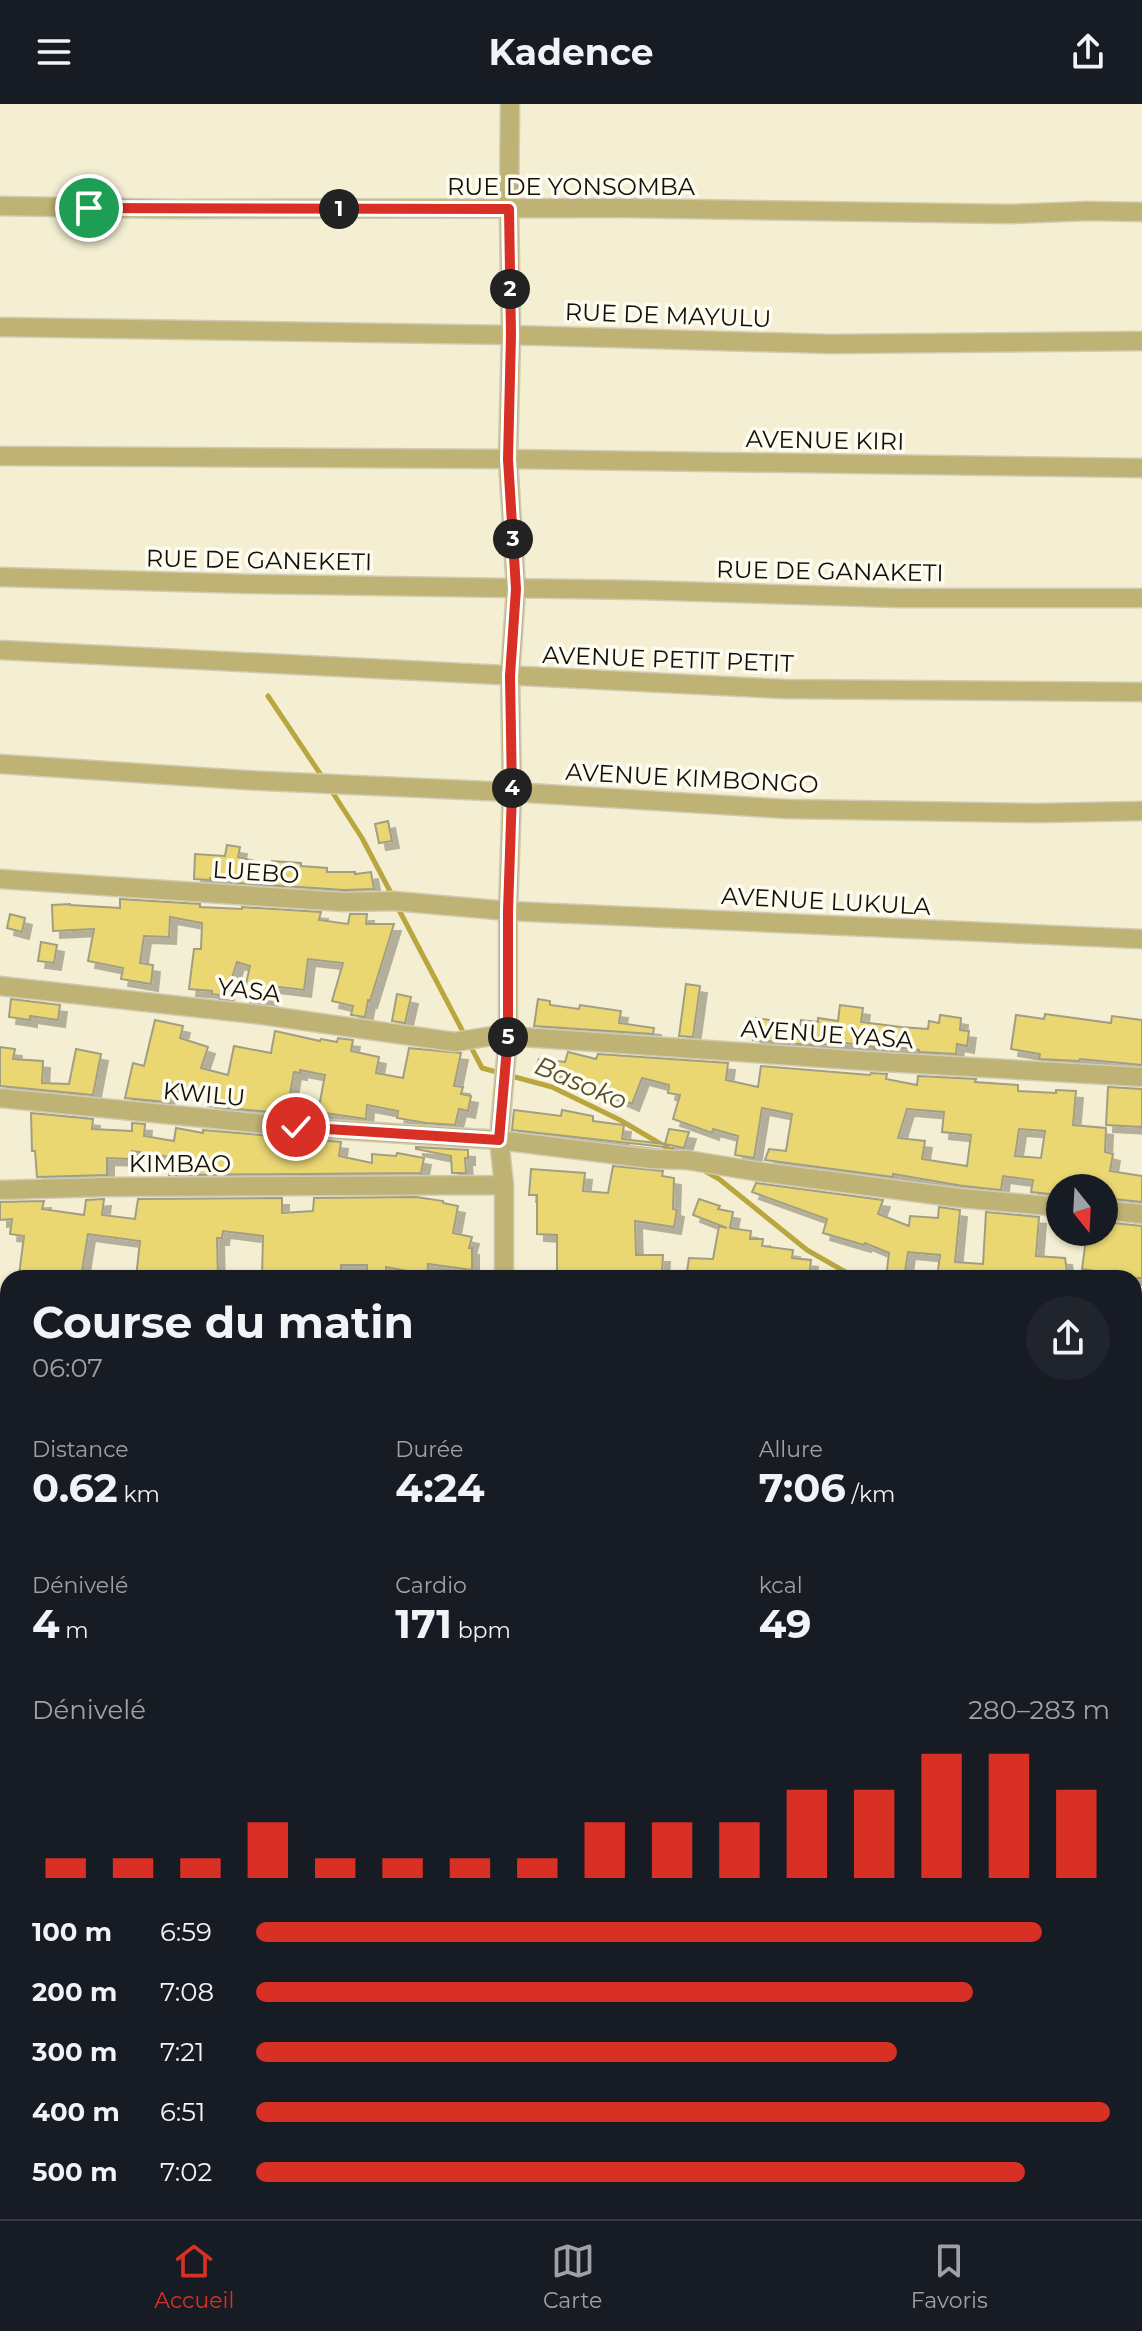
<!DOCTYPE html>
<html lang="fr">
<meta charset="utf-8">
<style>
:root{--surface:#171b24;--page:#20242c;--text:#f1f3f6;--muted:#9ea1a6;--line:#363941;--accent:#d93025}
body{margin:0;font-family:Montserrat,sans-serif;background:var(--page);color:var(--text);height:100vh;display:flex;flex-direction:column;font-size:30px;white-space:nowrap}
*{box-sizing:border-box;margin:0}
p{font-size:26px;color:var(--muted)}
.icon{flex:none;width:44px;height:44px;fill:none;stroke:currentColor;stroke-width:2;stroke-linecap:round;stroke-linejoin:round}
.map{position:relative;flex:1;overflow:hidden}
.sheet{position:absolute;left:0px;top:1166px;width:1142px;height:950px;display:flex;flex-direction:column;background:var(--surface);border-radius:24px 24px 0 0;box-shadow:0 2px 6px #0004}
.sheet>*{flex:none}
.needle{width:52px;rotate:162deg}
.controls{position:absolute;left:1046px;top:1070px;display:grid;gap:16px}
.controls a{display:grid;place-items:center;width:72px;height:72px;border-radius:50%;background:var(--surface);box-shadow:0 2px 6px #0004;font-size:40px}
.pin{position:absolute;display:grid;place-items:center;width:68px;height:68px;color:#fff;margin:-34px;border:4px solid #fff;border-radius:50%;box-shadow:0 2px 8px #0007}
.km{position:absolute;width:40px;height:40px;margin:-20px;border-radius:50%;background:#222;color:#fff;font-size:22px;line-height:40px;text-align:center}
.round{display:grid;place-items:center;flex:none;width:84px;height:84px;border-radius:42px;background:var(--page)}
.overview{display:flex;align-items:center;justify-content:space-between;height:136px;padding:0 32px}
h1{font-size:44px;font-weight:700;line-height:60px}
.stats{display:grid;grid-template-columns:repeat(3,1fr);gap:12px;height:136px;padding:8px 32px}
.stats div{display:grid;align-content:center}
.stats b{font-size:40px;font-weight:700}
.stats small{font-size:22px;font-weight:400}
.stats p{font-size:22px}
.chart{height:224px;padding:16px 32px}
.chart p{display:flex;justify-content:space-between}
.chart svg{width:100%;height:144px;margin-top:8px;stroke:var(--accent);stroke-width:6}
ul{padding:0 32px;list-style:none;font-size:26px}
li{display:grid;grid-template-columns:128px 96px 1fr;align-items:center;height:60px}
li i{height:20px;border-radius:10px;background:var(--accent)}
header{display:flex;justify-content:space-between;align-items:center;height:104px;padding:0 32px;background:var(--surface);font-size:36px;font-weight:700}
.dock{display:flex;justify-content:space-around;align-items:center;height:112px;border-top:2px solid var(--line);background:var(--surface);font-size:22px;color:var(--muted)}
.dock a{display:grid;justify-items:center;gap:4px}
.dock .active{color:var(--accent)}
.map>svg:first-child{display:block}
</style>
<header><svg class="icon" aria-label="menu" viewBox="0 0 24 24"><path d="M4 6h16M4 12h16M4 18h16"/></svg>Kadence<svg class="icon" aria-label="share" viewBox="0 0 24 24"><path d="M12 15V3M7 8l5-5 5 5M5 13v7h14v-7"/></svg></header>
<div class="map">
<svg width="1142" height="2115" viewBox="0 0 1142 2115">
<defs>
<filter id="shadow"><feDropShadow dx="7" dy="7" stdDeviation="0" flood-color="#0004"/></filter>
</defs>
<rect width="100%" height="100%" fill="#f4efd3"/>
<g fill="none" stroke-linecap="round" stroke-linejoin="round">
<path stroke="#b9a63f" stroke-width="5" d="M268,592L323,674
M331,686L362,734L392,791
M398,804L482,964L552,983L620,1016L676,1049
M705,1067L719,1075L807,1146L856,1174
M1134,1346L1142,1352"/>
</g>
<path fill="#ead772" stroke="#a29e83" stroke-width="2" fill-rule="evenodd" filter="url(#shadow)" d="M388,717L392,737L379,739L375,720Z
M227,741L240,743L238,753L272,761V757L301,759V762L327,764V768H355V770L371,768L374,785L344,786L238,779L210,774V776L194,775L195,750L225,752Z
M120,795L200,800V803L242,805V803L321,808L319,816L348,820L350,810H367L366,820H394L370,897L368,896L365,913L351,911L353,902L332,897L343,859L308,855L304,886L272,882L271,895L243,893L250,862L237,858L226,892L212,890V887L189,885L194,845H201L202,819L170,813L169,833L144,832L140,859L153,861L151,880L121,875L123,864L88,857L94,825L53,827L52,801L70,800V801L120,804Z
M10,810L25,814L22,828L7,824Z
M41,838L57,841L54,859L38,857Z
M686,880L700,882L693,933L679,932Z
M397,890L411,893L405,919L392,917Z
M11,895L60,901L58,916L30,912V916L9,913Z
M538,895L550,897V901L579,905L580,901L621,907L619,919L654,924L653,930L534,922Z
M840,901L863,904L861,918L901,923L928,925L929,917L939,919L940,911L961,914L960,926L969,927L967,942L957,940L956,950L919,948V946L895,943L891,946L874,945V943L831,937V941L812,938V941L753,936L756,914L770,916L769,922L800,926L801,916L818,918V914L838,917Z
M1045,910L1111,919L1112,912L1142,916V961L1080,955L1079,957L1039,955L1040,950L1011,945L1016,911L1044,915Z
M155,916L183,922L180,934L208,943L201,964L228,971L234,942L271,949L275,927L320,937L321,935L337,938L338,934L353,936L351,947L379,953L376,969L403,974L409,944L461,949L454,982L463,983L461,990L471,992L468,1007L459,1005L455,1021L426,1019L397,1014L398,1007L367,1001L366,1015L318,1008L325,971L300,966V969L294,968L288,1002L282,1001L280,1009L208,1002L210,990L171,979L166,998L125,994L133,959L144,962Z
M0,943L15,945L13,955L43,957L42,979L69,980L76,945L101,950L93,991L0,982Z
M568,948L596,955L598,950L728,959L726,976L758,983L761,962L870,971L871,969L887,970L886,975L917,981L918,972L976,975L975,978L1018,981V987L1056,989V986L1076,987L1073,1021L1106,1024L1105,1048L1113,1050L1110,1067L1142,1072V1098L1104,1094V1084H1060V1091L1031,1088L1033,1076L1003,1072L1001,1086L963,1082L893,1070V1073L765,1056L769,1045L786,1047L792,1010L762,1004L754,1054L735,1051L738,1032L713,1025L712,1029L673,1015L680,991L668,989L669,981L642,974L632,1000L618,994L619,992L591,983L592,978L537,961L539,955L565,958ZM907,1005L944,1008L942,1028L971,1031L967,1062L922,1055L925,1037L898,1034ZM1019,1025L1045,1027L1041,1054L1015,1052Z
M1108,983L1142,985V1023L1106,1021Z
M514,1006L561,1012L562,1006L593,1012V1017L624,1021L622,1035L664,1040V1043L512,1026Z
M31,1009L93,1015L92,1025L132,1027V1019L145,1020L144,1032L174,1037L176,1024L203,1029V1026L341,1038L339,1052L372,1059V1050L396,1052L397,1049L424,1054L421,1069L169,1071L170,1053L132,1047L131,1055L107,1054V1071L37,1073L35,1047H32Z
M669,1025L689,1028L684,1044L665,1040Z
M416,1043L468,1046V1054H465L466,1069H452L451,1052L416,1045Z
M613,1062L663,1067L662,1072L674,1074L673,1105L677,1106L674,1123L635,1117L636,1151H663L662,1168H615V1174H596V1170H557V1131L537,1130V1091H529L531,1065L585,1069L583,1087L608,1089Z
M756,1079L883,1096L878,1110L909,1122L910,1112L938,1114L939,1103L960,1106L955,1158L983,1160L986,1108L1039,1113L1036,1152L1065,1154L1068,1174H937L940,1151L908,1148L904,1174H886L889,1149L865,1139L864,1141L823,1129L827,1115L752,1088Z
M416,1093L443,1097V1099L458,1102L453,1129L472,1133L469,1144H472V1166L428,1160L427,1174H413V1168L386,1163V1174H367V1161H341V1174H262L263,1132L223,1127L222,1134H217L218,1174H136L140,1137L88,1130L81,1174H42L19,1171L24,1132L10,1130L12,1115L0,1116V1098L44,1097L42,1105L84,1111L86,1096L104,1095L102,1111L135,1115L138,1095L282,1094V1109L313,1107L314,1094Z
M699,1095L720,1102L718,1105L733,1108L730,1124L751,1127L750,1135H763L762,1142L793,1146L792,1154L811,1156L809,1174H686L689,1154L713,1155L719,1122L727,1124L693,1111Z
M1104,1118L1142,1122V1174H1102V1168L1082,1165L1087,1128H1104Z"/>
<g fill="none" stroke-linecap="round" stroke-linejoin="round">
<defs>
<path id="street" d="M0,102L178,105L623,104L1012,110L1089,107L1142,108
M0,223L511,231L830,240L1142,237
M0,352L508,355L1142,364
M0,473L252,480L639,486L898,494H1142
M0,546L784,585L1142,588
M0,660L245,676L512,688L788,705L1039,709L1142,707
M0,775L344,798L394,797L508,807L1142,835
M0,882L263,911L455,938L492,932H508L867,957L1142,973
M0,994L296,1023L499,1036L652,1055L687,1056L754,1067L960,1094L1060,1103
M0,1086L104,1083L504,1081
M1104,1106L1142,1110
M504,1174V1081L499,1036L508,932V807L512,688L510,572L516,485L508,355L511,231L509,105L510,0
M0,1214L8,1213
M1134,1218L1142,1219
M1134,1316H1142
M0,1355H8
M1134,1452H1142
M0,1473H8
M1134,1579H1142
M0,1597H8
M0,1717H8
M1134,1717H1142
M0,1845H8
M1134,1848L1142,1849
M1134,1984H1142
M501,2115V2108"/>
</defs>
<use href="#street" stroke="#d0cbb2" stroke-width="21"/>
<use href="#street" stroke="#beb274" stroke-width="18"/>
</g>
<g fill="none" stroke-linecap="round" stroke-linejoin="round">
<defs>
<path id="route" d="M89,104L509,105L511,231L508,355L516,485L510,572L512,688L508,807V932L499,1036L296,1023"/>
</defs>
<use href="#route" stroke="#fff" stroke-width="16"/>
<use href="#route" stroke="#d93025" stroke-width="10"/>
</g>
<g text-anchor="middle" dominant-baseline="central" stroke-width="7" stroke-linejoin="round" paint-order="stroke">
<g font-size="24" fill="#121007" stroke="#fefcf1">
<text x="571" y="82">RUE DE YONSOMBA</text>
<text transform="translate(668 211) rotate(2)">RUE DE MAYULU</text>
<text transform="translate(825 336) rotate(1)">AVENUE KIRI</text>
<text transform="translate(259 456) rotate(1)">RUE DE GANEKETI</text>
<text transform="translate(830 467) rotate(1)">RUE DE GANAKETI</text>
<text transform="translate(668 555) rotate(2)">AVENUE PETIT PETIT</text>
<text transform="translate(692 674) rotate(3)">AVENUE KIMBONGO</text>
<text transform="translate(256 768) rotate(4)">LUEBO</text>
<text transform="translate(826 797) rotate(3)">AVENUE LUKULA</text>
<text transform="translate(249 886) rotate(7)">YASA</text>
<text transform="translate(827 930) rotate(4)">AVENUE YASA</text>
<text transform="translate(204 990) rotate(5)">KWILU</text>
<text x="180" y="1059">KIMBAO</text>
</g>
<g font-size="26" font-style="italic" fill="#574f25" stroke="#fefcf1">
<text transform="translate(581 979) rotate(23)">Basoko</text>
</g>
</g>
</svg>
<div class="controls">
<a><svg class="needle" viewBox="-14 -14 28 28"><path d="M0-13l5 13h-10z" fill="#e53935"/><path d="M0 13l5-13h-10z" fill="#9ea1a6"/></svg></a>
</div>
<div class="pin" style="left:89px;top:104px;background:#1e9e55"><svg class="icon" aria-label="arrive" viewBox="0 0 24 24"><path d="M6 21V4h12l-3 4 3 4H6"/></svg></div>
<div class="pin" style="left:296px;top:1023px;background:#d93025"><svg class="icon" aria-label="check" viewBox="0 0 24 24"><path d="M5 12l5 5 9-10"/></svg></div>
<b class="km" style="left:339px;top:105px">1</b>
<b class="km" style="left:510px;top:185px">2</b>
<b class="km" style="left:513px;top:435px">3</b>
<b class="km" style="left:512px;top:684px">4</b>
<b class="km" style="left:508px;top:933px">5</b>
<section class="sheet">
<div class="overview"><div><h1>Course du matin</h1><p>06:07</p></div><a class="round"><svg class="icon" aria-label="share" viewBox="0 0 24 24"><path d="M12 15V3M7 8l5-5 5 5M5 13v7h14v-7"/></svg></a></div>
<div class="stats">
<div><p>Distance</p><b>0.62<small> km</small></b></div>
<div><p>Durée</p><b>4:24</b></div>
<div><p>Allure</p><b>7:06<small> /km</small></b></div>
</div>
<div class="stats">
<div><p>Dénivelé</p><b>4<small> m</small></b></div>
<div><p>Cardio</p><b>171<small> bpm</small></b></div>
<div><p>kcal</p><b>49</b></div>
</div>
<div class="chart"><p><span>Dénivelé</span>280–283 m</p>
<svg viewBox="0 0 160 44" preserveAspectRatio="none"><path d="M5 44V38M15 44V38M25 44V38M35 44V27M45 44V38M55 44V38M65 44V38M75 44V38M85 44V27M95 44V27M105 44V27M115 44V17M125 44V17M135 44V6M145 44V6M155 44V17"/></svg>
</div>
<ul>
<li><b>100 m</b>6:59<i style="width:92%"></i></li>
<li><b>200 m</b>7:08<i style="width:84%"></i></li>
<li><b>300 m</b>7:21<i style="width:75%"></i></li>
<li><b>400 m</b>6:51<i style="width:100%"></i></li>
<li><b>500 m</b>7:02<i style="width:90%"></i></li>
</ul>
</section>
</div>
<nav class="dock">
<a class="active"><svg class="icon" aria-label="home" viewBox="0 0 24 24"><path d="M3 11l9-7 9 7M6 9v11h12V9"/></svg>Accueil</a>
<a><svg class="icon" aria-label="map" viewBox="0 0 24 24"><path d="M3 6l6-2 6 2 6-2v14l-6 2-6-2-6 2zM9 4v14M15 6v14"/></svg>Carte</a>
<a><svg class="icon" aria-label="saved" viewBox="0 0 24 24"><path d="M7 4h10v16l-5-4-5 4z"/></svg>Favoris</a>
</nav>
